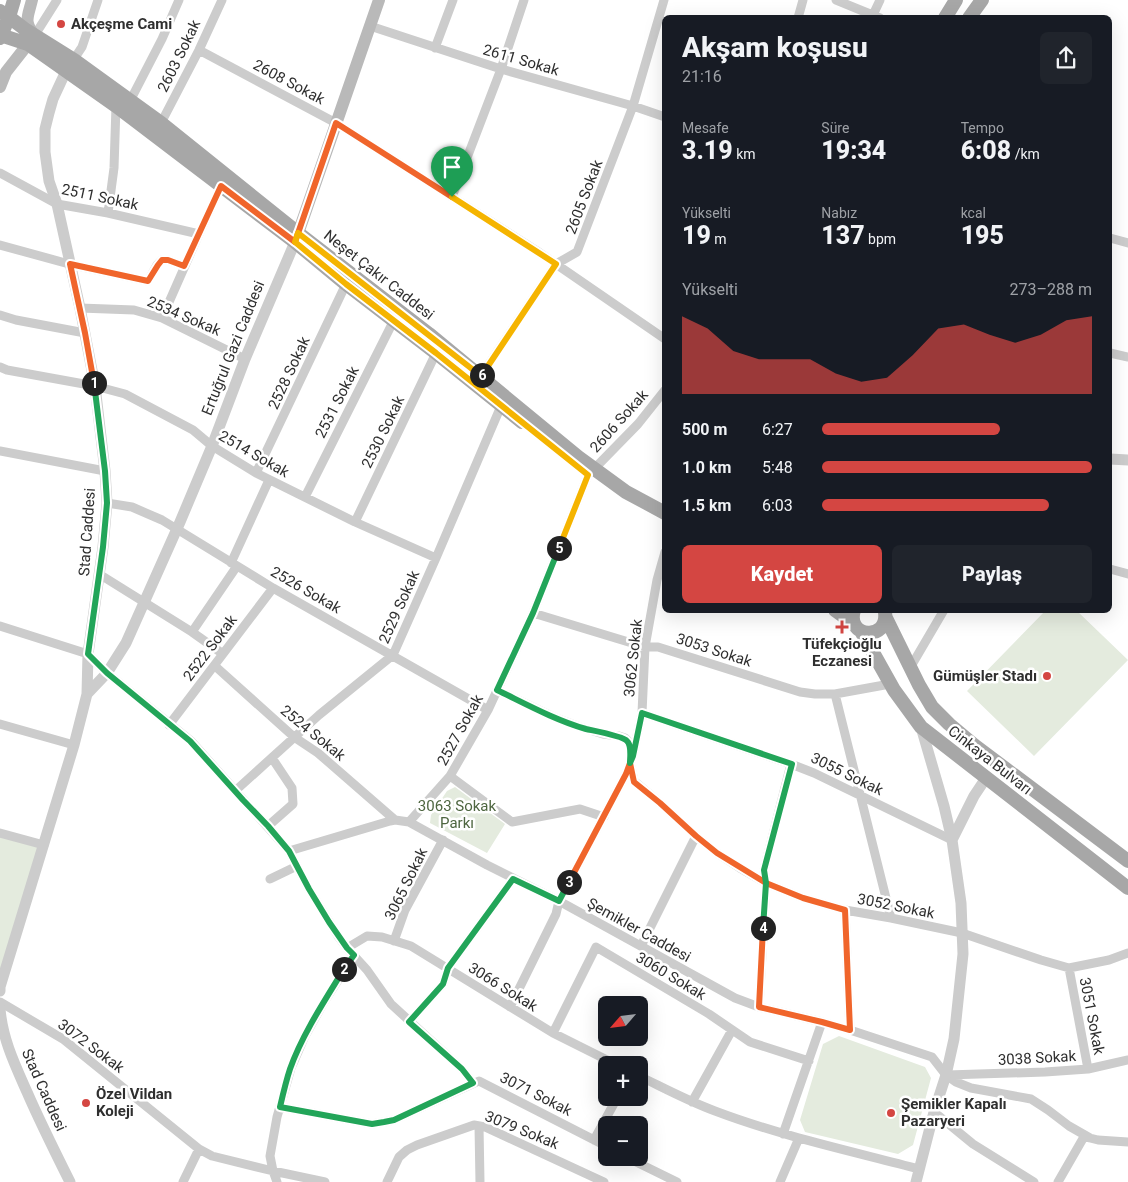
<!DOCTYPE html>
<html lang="tr">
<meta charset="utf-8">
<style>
:root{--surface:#171b24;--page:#20242c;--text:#f1f3f6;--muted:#9ea1a6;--accent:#d44642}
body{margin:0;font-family:Roboto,sans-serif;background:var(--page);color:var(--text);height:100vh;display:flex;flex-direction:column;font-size:19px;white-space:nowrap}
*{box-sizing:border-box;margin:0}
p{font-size:16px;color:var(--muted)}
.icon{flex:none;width:28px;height:28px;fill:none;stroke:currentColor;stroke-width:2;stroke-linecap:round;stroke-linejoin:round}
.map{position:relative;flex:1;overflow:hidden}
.drawer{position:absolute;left:662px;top:15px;width:450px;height:598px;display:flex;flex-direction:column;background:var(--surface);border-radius:8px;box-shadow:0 5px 20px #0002}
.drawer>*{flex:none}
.needle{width:32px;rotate:242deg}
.controls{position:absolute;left:598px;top:996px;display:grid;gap:10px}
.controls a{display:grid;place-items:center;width:50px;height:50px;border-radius:8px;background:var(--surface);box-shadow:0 5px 20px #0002;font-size:25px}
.pin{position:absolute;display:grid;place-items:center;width:42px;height:42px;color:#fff;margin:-51px -21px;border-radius:50% 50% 50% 0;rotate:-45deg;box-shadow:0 0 5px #0007}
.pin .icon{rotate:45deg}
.km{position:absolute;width:25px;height:25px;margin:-12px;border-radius:50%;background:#222;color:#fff;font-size:14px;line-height:25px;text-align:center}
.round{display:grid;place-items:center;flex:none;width:52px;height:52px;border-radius:8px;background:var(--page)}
.summary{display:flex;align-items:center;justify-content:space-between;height:85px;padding:0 20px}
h1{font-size:28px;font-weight:800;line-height:38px}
.figures{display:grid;grid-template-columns:repeat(3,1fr);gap:8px;height:85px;padding:5px 20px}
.figures div{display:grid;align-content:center}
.figures b{font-size:25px;font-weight:800}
.figures small{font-size:14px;font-weight:400}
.figures p{font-size:14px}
.chart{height:140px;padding:10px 20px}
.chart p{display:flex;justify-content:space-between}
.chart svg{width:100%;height:90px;margin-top:5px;fill:var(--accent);opacity:.7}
.cta{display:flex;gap:10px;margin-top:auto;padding:10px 20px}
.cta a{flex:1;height:58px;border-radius:8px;background:var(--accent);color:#fff;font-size:20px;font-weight:800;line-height:58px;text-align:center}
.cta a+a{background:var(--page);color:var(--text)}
ul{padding:0 20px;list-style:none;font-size:16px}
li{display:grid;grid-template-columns:80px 60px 1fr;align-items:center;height:38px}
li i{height:12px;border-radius:6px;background:var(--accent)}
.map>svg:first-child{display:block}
</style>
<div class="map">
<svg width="1128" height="1182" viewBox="0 0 1128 1182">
<rect width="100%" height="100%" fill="#fff"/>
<path fill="#e4ebde" d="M1046,610H1076L1128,660L1034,756L967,691Z
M455,787L505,824L487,853L430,823L431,815L447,791Z
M0,833L44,845L0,973Z
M839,1036L925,1067L931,1078L913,1145L898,1154L805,1132L800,1120L823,1044Z"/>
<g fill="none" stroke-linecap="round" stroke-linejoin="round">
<path stroke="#ccc" stroke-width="9" d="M836,0L880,18
M873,15L880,0
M798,18L803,0
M370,26L501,69L633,106L665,117
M33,38L57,0
M435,48L453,0
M199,50L336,123L537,251L665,339
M72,62L82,47L98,0
M130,101L162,39L179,0
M161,123L199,50L222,0
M0,173L57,204L108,213L199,234
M452,197L501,69L524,0
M108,213L114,168L116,106
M1110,238L1128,243
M0,245L69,264L148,281L157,265L162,260H168L184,266
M80,308L134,310L162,318L245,359
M0,315L16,320L85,333
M162,318L199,234L221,186
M1110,353L1128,357
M0,367L7,370L95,386L125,394L193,430L212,446L256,473L355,522L436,558
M481,376L556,264L577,252L633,106L664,0
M0,451L105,471
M594,469L638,424L665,390
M256,473L346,284
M305,497L394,320
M107,503L132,507L162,520L273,588L488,710
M355,522L436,353
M231,563L269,480
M1110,569L1128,574
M99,574L192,632L223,654
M533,613L645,647H658L800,692L815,694H835L890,684
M0,626L88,654L107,673L191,741L289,851L390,821L395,820L409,822L487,865L559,901L735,998L759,1007L822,1022L850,1030L932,1057L946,1075L956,1082L971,1088L1031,1099L1048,1110L1069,1126L1090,1138L1098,1140L1128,1142
M192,632L237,566
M215,666L294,737L318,753L395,820
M910,668L944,610
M497,690L556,718L580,727L603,734L619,736L625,738L629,742L631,750L630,763L634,781L660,803L696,836L717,853L740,868L766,883L803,898L845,910L891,918L962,933L1041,960L1069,968L1109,960L1128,953
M835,694L891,918
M642,713L791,764L814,773L952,840
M0,724L74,745
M169,725L273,588
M450,776L512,822L580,809L604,817
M235,791L319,715L393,655L436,558L501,406
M409,822L450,776L488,710L533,613L588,475
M268,826L293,804L292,788L272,758
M0,833L44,845
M289,851L309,889L338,936L347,948L367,970L391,1004L462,1069L473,1083
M270,879L297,866
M845,910L850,1030
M394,941L405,910L443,840
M641,946L696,836
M347,948L367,936L382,937L411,946L553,1033L617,1065
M1069,968L1088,1069
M0,1002L63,1039L199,1149L212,1156L273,1171L325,1182
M510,1007L556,914L559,901L626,774L633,755L642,713L645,647L657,580L665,552
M759,1007L766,883L764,870L791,764
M409,1022L443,984L448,968L513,879
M553,1033L596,947L709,1014L750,1042L809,1061
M947,1075L1045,1072L1088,1069L1128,1060
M639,1076C664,1088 688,1101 715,1111C781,1136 851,1151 919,1169
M692,1102L732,1030
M280,1107L372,1124L384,1122L394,1120L479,1081L606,1146
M934,1112L973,1144L1034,1182
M479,1126L480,1182
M783,1134L822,1022
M594,1140L617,1098
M628,1158L677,1182
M183,1182L199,1149
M277,1182L273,1171L270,1156L277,1117L291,1068L305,1036L324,1002L354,955
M387,1182L399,1157L407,1150L417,1145L474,1125L485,1127L604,1182
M780,1182L799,1138
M1058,1182L1085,1135"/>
<path stroke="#ccc" stroke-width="11" d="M1110,459L1128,460
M87,694L107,673L126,643L180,522L212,446L245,359L295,242
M952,840L974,796L986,778
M0,991V987L74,745L87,694L88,654L103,547L107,503L105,471L95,386L80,308L57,204L49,181L45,152V129L49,113L53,99L66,71
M0,1008C2,1038 15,1065 27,1092C40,1122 55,1152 70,1182
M916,1182L934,1112L946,1075L954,1039L963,954L961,903L952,840L944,806L921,727"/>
<path stroke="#b9b9b9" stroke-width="12" d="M32,0C28,17 23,21 35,36
M0,87L6,72L28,44
M295,242L379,0"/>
<path stroke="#a7a7a7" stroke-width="14" d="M0,11L9,17L26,30L74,60L161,123L298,233L429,334L578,457L626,492L665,513
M945,18L956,0
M969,18L982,0
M0,35L28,44L116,106L295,242L346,284L436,353L522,422
M0,38L9,17L14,0
M835,610L853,623
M854,610C845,638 889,642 885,612
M886,618L919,685L932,707L949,724L974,745L1128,861
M861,631L894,690L921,727L1128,888"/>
</g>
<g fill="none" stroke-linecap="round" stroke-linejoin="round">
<defs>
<path id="split-1" d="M94,383L85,333L70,264L148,281L158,265L162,260H168L184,266L221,186L295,242L336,123L452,197"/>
<path id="split-2" d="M94,383L105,471L107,503L103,547L88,654L107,673L190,741L243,800L268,826L289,851L309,889L329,922L347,948L354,955L344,969"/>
<path id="split-3" d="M344,969C325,1000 302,1035 290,1069C286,1081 283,1094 280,1107L372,1124L384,1122L394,1120L473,1083L462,1069L409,1022L443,984L448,968L513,879L559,901L569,882"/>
<path id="split-4" d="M569,882L626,774L630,763L634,782L660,803L696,836L717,853L766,883L803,898L845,910L850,1030L822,1022L759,1007L763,928"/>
<path id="split-5" d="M559,548L533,613L497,690C526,704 555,720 586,729C595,731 623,736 627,741C632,746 630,756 630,763L633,756L642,713L792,764L764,870L766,883L763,928"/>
<path id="split-6" d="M482,375L481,376L298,233L295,242L346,284L436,353L588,475L559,548"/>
<path id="split-7" d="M452,197L556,264L482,375"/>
</defs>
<use href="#split-1" stroke="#fff" stroke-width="10"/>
<use href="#split-2" stroke="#fff" stroke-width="10"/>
<use href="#split-3" stroke="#fff" stroke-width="10"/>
<use href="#split-4" stroke="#fff" stroke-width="10"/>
<use href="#split-5" stroke="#fff" stroke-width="10"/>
<use href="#split-6" stroke="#fff" stroke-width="10"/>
<use href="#split-7" stroke="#fff" stroke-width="10"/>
<use href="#split-1" stroke="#f0652b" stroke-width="6"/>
<use href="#split-2" stroke="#22a559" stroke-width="6"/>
<use href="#split-3" stroke="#22a559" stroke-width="6"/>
<use href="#split-4" stroke="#f0652b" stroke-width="6"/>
<use href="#split-5" stroke="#22a559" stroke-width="6"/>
<use href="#split-6" stroke="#f5b400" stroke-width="6"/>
<use href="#split-7" stroke="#f5b400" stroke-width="6"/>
</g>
<g fill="#d44642" stroke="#fff" stroke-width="2">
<circle cx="61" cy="24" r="5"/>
<path d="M839.5 619.5h5v5h5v5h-5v5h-5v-5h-5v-5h5z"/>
<circle cx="1047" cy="676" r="5"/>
<circle cx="86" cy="1103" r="5"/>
<circle cx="891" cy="1113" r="5"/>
</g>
<g text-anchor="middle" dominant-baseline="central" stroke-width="5" stroke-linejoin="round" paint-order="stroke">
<g font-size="15" font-weight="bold" fill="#2f2f2f" stroke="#fff" text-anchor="start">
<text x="71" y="24">Akçeşme Cami</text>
<text x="842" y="644" text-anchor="middle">Tüfekçioğlu<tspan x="842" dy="17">Eczanesi</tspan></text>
<text x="1037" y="676" text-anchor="end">Gümüşler Stadı</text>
<text x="96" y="1094">Özel Vildan<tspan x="96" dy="17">Koleji</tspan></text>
<text x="901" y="1104">Şemikler Kapalı<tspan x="901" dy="17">Pazaryeri</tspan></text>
</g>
<g font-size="15" fill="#2f2f2f" stroke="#fff">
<text transform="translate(179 56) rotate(-64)">2603 Sokak</text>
<text transform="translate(521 60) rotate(16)">2611 Sokak</text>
<text transform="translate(289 82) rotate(28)">2608 Sokak</text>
<text transform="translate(100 197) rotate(12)">2511 Sokak</text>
<text transform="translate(584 197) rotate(-69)">2605 Sokak</text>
<text transform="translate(379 275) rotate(38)">Neşet Çakır Caddesi</text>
<text transform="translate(184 316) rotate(23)">2534 Sokak</text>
<text transform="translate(233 348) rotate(-68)">Ertuğrul Gazi Caddesi</text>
<text transform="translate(289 373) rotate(-65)">2528 Sokak</text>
<text transform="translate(337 402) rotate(-63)">2531 Sokak</text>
<text transform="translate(619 421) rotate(-48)">2606 Sokak</text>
<text transform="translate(383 432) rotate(-64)">2530 Sokak</text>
<text transform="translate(254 454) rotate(30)">2514 Sokak</text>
<text transform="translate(87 532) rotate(-86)">Stad Caddesi</text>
<text transform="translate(306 590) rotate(30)">2526 Sokak</text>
<text transform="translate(399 607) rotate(-66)">2529 Sokak</text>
<text transform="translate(210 648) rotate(-53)">2522 Sokak</text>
<text transform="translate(714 650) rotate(18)">3053 Sokak</text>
<text transform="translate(633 658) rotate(-84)">3062 Sokak</text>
<text transform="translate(460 730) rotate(-61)">2527 Sokak</text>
<text transform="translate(313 733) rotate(39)">2524 Sokak</text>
<text transform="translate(990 760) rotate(38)">Cinkaya Bulvarı</text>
<text transform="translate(847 774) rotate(26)">3055 Sokak</text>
<text transform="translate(406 884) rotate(-64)">3065 Sokak</text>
<text transform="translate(896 906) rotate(11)">3052 Sokak</text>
<text transform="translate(639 930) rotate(29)">Şemikler Caddesi</text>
<text transform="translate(671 976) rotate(31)">3060 Sokak</text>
<text transform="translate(503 987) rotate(32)">3066 Sokak</text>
<text transform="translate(1092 1016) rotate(79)">3051 Sokak</text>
<text transform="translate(91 1046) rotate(37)">3072 Sokak</text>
<text transform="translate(1037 1058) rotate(-3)">3038 Sokak</text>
<text transform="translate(44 1090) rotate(66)">Stad Caddesi</text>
<text transform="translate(536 1094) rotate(27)">3071 Sokak</text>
<text transform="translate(522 1130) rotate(22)">3079 Sokak</text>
</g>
<g font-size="15" fill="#4e6640" stroke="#fff">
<text x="457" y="806">3063 Sokak<tspan x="457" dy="17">Parkı</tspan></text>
</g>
</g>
</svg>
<div class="controls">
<a><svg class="needle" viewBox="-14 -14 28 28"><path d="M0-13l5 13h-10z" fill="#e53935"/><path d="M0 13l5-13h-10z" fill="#9ea1a6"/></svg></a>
<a>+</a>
<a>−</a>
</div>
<div class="pin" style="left:452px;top:197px;background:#1e9e55"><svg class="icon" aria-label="arrive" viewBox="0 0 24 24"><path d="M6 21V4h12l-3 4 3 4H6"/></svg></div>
<b class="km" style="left:94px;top:383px">1</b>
<b class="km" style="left:344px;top:969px">2</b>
<b class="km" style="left:569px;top:882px">3</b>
<b class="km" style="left:763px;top:928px">4</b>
<b class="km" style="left:559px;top:548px">5</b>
<b class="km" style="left:482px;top:375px">6</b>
<section class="drawer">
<div class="summary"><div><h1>Akşam koşusu</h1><p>21:16</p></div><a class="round"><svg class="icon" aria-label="share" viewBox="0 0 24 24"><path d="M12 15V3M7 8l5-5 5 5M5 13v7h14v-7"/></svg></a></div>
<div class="figures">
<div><p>Mesafe</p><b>3.19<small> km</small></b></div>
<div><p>Süre</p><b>19:34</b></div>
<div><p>Tempo</p><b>6:08<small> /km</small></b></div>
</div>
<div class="figures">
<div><p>Yükselti</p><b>19<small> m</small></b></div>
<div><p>Nabız</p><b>137<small> bpm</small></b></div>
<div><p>kcal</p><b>195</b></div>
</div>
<div class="chart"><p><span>Yükselti</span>273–288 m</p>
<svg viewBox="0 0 160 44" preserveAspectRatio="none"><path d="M0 44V6L10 12L20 23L30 27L40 27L50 27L60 34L70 38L80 36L90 25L100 12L110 10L120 15L130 19L140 15L150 8L160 6V44z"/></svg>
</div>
<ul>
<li><b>500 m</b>6:27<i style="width:66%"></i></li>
<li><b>1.0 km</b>5:48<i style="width:100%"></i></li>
<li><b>1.5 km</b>6:03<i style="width:84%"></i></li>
</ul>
<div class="cta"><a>Kaydet</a><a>Paylaş</a></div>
</section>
</div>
